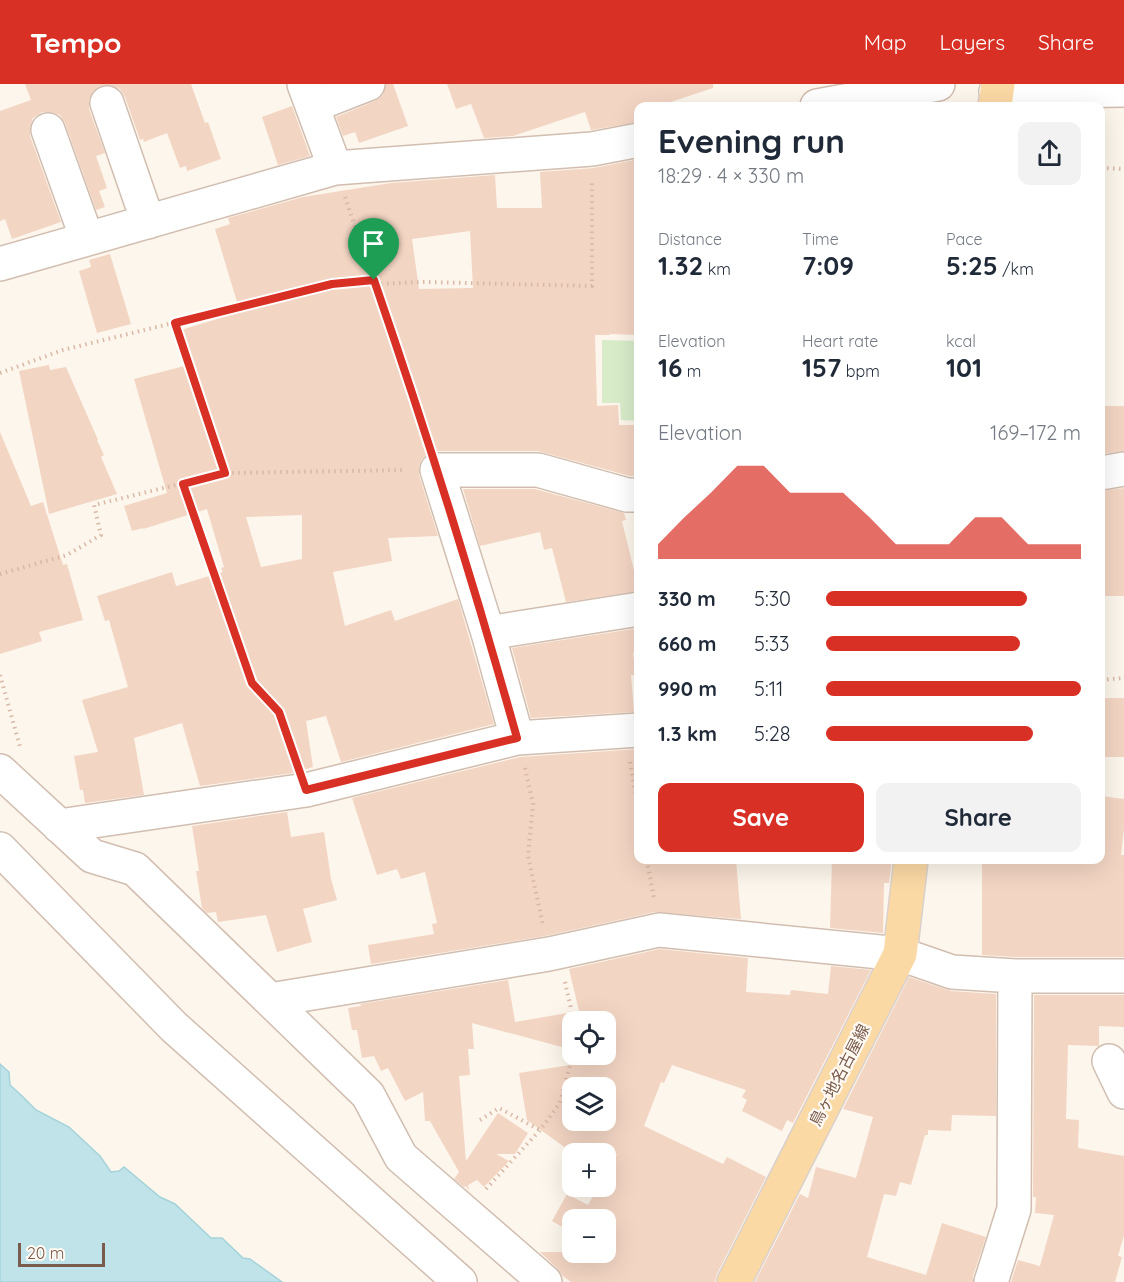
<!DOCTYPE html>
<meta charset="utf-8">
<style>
:root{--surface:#fff;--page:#f2f2f3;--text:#1f2937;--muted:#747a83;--accent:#d93025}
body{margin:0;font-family:Quicksand,"Noto Sans JP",sans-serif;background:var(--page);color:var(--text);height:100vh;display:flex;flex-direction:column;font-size:22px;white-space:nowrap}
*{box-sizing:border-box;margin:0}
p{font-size:20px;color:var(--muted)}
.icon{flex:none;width:33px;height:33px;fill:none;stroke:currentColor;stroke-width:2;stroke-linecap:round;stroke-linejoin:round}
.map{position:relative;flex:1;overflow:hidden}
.panel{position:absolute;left:634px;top:18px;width:471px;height:762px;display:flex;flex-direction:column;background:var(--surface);border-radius:12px;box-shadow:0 6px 24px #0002}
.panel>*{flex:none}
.tools{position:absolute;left:562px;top:927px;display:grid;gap:12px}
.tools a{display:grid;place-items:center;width:54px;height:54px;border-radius:12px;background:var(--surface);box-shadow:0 6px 24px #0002;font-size:30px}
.scale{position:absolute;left:18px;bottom:15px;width:87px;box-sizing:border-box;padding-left:6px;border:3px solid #7a5c4d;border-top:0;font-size:16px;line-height:21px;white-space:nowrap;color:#7a5c4d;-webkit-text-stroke:4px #fffaf3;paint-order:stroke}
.pin{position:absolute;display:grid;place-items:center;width:51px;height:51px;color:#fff;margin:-62px -26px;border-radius:50% 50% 50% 0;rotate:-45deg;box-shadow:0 0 6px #0007}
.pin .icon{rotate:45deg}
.round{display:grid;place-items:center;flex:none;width:63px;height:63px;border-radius:12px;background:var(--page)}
.headline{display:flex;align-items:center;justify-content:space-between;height:102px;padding:0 24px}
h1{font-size:33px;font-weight:700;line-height:45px}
.stats{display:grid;grid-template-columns:repeat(3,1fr);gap:9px;height:102px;padding:6px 24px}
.stats div{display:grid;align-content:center}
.stats b{font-size:26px;font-weight:700}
.stats small{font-size:16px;font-weight:400}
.stats p{font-size:16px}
.chart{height:168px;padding:12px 24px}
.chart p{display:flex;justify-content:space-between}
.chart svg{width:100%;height:108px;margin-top:6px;fill:var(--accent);opacity:.7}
.action{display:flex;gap:12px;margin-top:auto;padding:12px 24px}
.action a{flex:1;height:69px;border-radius:12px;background:var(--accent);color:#fff;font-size:24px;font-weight:700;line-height:69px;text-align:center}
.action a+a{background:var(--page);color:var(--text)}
ul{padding:0 24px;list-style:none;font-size:20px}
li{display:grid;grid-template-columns:96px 72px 1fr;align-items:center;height:45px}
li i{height:15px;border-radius:8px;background:var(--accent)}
header{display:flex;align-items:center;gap:36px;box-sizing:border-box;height:84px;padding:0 30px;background:var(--accent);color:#fff}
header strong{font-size:28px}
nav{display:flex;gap:33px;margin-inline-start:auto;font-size:21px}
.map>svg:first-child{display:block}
</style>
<header>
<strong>Tempo</strong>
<nav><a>Map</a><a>Layers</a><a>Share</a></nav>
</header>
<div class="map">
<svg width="1124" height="1198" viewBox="0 0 1124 1198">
<rect width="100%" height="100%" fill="#fdf6ec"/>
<path fill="#d8ecc9" d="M602,256L639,257V337L621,336L620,319H602Z"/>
<path fill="#bfe3e8" stroke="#a5d3da" stroke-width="1.5" d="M0,980L9,988L10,1001L21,1011L36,1026L69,1043L100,1072L111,1088L119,1087L124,1083L160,1113L175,1120L211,1154H222L243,1174L250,1175L282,1198H0Z"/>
<path fill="#f3d5c3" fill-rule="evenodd" d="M25,0H191L205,39L208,38L221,75L187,87L186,82L180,84L167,49L144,58L143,55L140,56L125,13L120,5L110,1L100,2L93,7L89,16V25L105,69L96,72L107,104L99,107L105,123L96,126L65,39L60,31L51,28H42L33,34L30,43V52L61,138L12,155L5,135L0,137V27L31,16Z
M386,0H393L408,42L359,59L355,48L343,52L336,33L375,17L383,11Z
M447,0H713V4L659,22H639V38L591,46L585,28L513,52L484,54L471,20L456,25Z
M292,22L310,72L278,81L262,33Z
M639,75V251L610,250V251H595L597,322L618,321L619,341H639V392H630L538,367H437L429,369L422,375L419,382V391L438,452L388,454L392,477L333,488L345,542L391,526L395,537L458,515L494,640L341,678L326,632L306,637L313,683L293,689L200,702L182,639L134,654L144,711L85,719L83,706H80L74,672L98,668L82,616L128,603L109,536L105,537L97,512L172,488L176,502L223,488L221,484L224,483L207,425L143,445V444L132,447L124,422L167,409L134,295L192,280L181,246L240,228L215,145L230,140L228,134L303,113L391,99L495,91L497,124H542L540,88L594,84ZM470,147L473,204L419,205L412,155ZM302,431V475L261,483L246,433Z
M110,170L131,240L97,249L79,187L91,183L89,176Z
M49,281L50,286L66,283L98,356H97L104,371L101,373L117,410L49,430L19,287Z
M1101,322H1124V367L1101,370Z
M0,348L31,422L43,418L63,481L67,480L83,536L39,548L42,557L0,570Z
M1124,404V512H1101V407Z
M463,405H535L624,429L626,436L622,437L639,507L566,518L552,464L544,466L540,448L480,462Z
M639,544V568L633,569L636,591H631L634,628L531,634L512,564Z
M1101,614H1124V673H1101Z
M639,665V776H736L741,835L655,828L545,852L371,880L368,861L434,850L432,840L437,839L425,788L401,795L397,785L377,791L352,714L520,673Z
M1101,712L1124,715V745L1121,771H1124V873H1016L982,871V776H1101Z
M287,728L291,753L324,748L331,795L337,816L303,825L312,858L277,868L266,831L218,838L216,828L207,829L202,824L196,787H199L192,742Z
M832,776H892L889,799H884L883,849L830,844Z
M660,865L748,874L746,908L790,911L791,906L828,910L831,882L871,886L793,1039L787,1036L782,1047L742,1027L747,1016L742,1013L746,1006L672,981L664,999L661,998L644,1042L723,1080L727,1073L766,1093L717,1190L715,1198H571L563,1192L557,1184L540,1168H607H606V1136H573V1149L552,1137L567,1110L588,1121L599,1102H606V1090L617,1070H574L527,1036L519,989L608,975L591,970H606V938H573V966L472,939L474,965H468L470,991L459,992L466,1077L498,1029L528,1049L515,1070H496L509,1077L484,1103L477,1096L468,1101L469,1107L466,1102L464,1103L454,1095L459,1088L430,1037H425L423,1008L405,1017L388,984L381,987L374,972L362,974L357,946H352L348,924L361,922L360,920L508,896L515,938L579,927L569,885ZM573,1004H606V1036H573Z
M909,893L951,907L996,910V1032L952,1031L951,1047L928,1046V1051H925L911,1101L900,1098L896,1112L884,1110L867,1173L926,1191L942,1139L986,1153L973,1192V1198H755L800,1110L808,1114L816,1083L856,1094L873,1033L843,1025Z
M1034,911H1124V943L1099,942V962L1068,961L1066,1035L1079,1036L1078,1064L1124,1072V1151L1118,1172L1122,1173L1115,1198H1011L1018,1176L1040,1182L1054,1131L1035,1129L1036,1113H1033Z"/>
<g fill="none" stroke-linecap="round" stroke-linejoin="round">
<defs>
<path id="minor" d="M304,0L335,84
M996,8L1124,6
M107,19L148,138
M312,22L368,0
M817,22L938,0
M48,46L87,155
M0,180L335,84L592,65L639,56
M1101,389L1124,385
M488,549L639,525
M517,654L488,549L437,386H538L627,411H639
M0,687L92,772L135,785L368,1011L401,1073L545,1198
M59,742L306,706L517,654L639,646
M0,765L174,943L460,1198
M270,916L549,870L659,846L900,870L952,888L1015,892H1124
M1109,977L1124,1008
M991,1198L1014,1125L1015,892"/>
<path id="major" d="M995,22L998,0
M734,1198L900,870L911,776"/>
</defs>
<use href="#minor" stroke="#d1beb0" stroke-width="36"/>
<use href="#major" stroke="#dad1cd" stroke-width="36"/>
<path stroke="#d9b8a5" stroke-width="4" stroke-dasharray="1.5 4.5" stroke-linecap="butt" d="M1101,84L1124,85
M345,113L428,359
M375,200L425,198L592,202V96
M175,239L225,389
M0,289L63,266L332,200L374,196
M183,400L252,599L279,628L296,677
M0,490L67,471L101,451L94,421L225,389L406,386
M0,591L20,663
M1101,596L1124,594
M630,678L639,730
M525,684L533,720L528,772L543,841
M647,776L654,815
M565,898L573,933V948
M480,1036L499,1024L540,1046
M486,1105L540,1046L560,1019L570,981L573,964"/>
<use href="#minor" stroke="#fff" stroke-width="33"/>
<use href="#major" stroke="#fbd9a5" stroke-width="33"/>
</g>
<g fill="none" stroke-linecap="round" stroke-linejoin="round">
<defs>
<path id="route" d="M374,196C426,347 474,500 517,654L306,706L279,628L252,599L183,400L225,389L175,239L332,200Z"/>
</defs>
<use href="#route" stroke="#fff" stroke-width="12"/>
<use href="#route" stroke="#d93025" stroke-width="8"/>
</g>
<g text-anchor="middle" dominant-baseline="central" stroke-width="4.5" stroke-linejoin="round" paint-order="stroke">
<g font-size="16" fill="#7a5c4d" stroke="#fffaf3">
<text transform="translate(839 991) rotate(-63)">鳥ヶ地名古屋線</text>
</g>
</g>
</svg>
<div class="tools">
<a><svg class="icon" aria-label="locate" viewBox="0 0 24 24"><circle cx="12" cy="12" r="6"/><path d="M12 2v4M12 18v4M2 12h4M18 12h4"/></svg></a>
<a><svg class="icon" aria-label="layers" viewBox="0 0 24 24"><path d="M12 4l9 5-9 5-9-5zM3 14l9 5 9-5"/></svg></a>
<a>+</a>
<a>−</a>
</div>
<div class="scale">20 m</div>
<div class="pin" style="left:374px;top:196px;background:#1e9e55"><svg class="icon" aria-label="arrive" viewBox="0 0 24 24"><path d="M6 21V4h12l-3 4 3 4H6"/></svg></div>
<section class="panel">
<div class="headline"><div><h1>Evening run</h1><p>18:29 · 4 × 330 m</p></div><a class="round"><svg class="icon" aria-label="share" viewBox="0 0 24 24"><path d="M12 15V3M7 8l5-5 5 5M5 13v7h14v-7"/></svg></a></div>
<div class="stats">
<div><p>Distance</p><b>1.32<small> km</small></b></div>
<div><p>Time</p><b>7:09</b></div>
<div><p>Pace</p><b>5:25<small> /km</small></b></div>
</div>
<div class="stats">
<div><p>Elevation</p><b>16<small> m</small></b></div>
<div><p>Heart rate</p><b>157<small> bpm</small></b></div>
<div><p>kcal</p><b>101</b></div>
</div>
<div class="chart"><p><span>Elevation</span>169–172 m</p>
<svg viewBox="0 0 160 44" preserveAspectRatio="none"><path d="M0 44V38L10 27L20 17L30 6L40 6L50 17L60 17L70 17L80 27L90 38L100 38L110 38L120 27L130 27L140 38L150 38L160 38V44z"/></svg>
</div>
<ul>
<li><b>330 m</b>5:30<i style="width:79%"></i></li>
<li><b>660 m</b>5:33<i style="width:76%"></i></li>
<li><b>990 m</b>5:11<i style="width:100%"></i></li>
<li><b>1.3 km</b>5:28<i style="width:81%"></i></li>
</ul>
<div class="action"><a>Save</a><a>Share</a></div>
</section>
</div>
